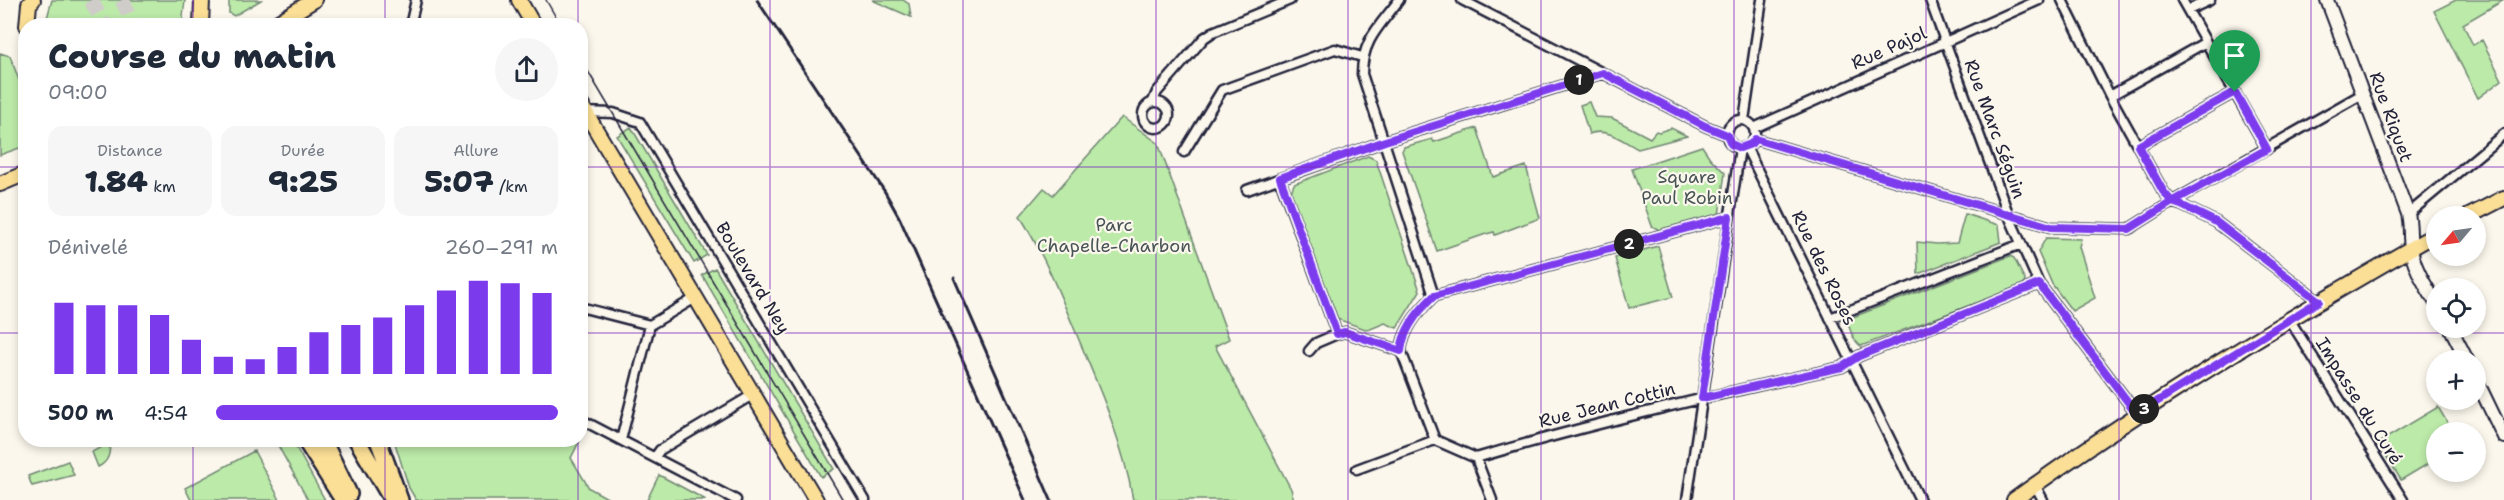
<!DOCTYPE html>
<html lang="fr">
<meta charset="utf-8">
<style>
:root{--surface:#fff;--page:#f6f6f7;--text:#1f2937;--muted:#747a83;--accent:#7c3aed}
body{margin:0;font-family:"Shantell Sans",sans-serif;background:var(--page);color:var(--text);height:100vh;display:flex;flex-direction:column;font-size:22px;white-space:nowrap}
*{box-sizing:border-box;margin:0}
p{font-size:20px;color:var(--muted)}
.icon{flex:none;width:33px;height:33px;fill:none;stroke:currentColor;stroke-width:2;stroke-linecap:round;stroke-linejoin:round}
.map{position:relative;flex:1;overflow:hidden}
.side{position:absolute;left:18px;top:18px;width:570px;height:429px;display:flex;flex-direction:column;background:var(--surface);border-radius:24px;box-shadow:0 3px 9px #0003}
.side>*{flex:none}
.needle{width:39px;rotate:241deg}
.buttons{position:absolute;left:2426px;top:206px;display:grid;gap:12px}
.buttons a{display:grid;place-items:center;width:60px;height:60px;border-radius:50%;background:var(--surface);box-shadow:0 3px 9px #0003;font-size:30px}
.pin{position:absolute;display:grid;place-items:center;width:51px;height:51px;color:#fff;margin:-62px -26px;border-radius:50% 50% 50% 0;rotate:-45deg;box-shadow:0 0 6px #0007}
.pin .icon{rotate:45deg}
.km{position:absolute;width:30px;height:30px;margin:-15px;border-radius:50%;background:#222;color:#fff;font-size:16px;line-height:30px;text-align:center}
.round{display:grid;place-items:center;flex:none;width:63px;height:63px;border-radius:32px;background:var(--page)}
.head{display:flex;align-items:center;justify-content:space-between;height:102px;padding:0 30px}
h1{font-size:33px;font-weight:800;line-height:45px}
.metrics{display:grid;grid-template-columns:repeat(3,1fr);gap:9px;height:102px;padding:6px 30px}
.metrics div{display:grid;align-content:center;border-radius:15px;background:var(--page);text-align:center}
.metrics b{font-size:30px;font-weight:800}
.metrics small{font-size:16px;font-weight:400}
.metrics p{font-size:16px}
.chart{height:168px;padding:12px 30px}
.chart p{display:flex;justify-content:space-between}
.chart svg{width:100%;height:108px;margin-top:6px;stroke:var(--accent);stroke-width:6}
ul{padding:0 30px;list-style:none;font-size:20px}
li{display:grid;grid-template-columns:96px 72px 1fr;align-items:center;height:45px}
li i{height:15px;border-radius:8px;background:var(--accent)}
.map>svg:first-child{display:block}
</style>
<div class="map">
<svg width="2504" height="500" viewBox="0 0 2504 500">
<rect width="100%" height="100%" fill="#fbf7ec"/>
<filter id="ink" filterUnits="userSpaceOnUse"><feTurbulence type="fractalNoise" baseFrequency=".0167" numOctaves="2"/><feDisplacementMap in="SourceGraphic" scale="12" xChannelSelector="R" yChannelSelector="G"/><feConvolveMatrix kernelMatrix="1 2 1 2 8 2 1 2 1" color-interpolation-filters="sRGB"/></filter>
<g filter="url(#ink)">
<path fill="#bceaa9" stroke="#6f8672" stroke-width="1.5" d="M52,0H185L182,25H45Z
M229,0H261L234,16L229,13Z
M872,0H903L909,4L911,17Z
M2456,0H2504L2463,24L2473,45L2482,40L2502,80L2478,98L2434,11Z
M0,53L10,56L25,96V146L0,155Z
M1589,102L1595,117L1612,118L1650,138L1656,131L1659,132L1671,128L1687,136L1638,149C1623,141 1606,127 1589,134L1580,105Z
M1122,117L1158,143L1229,339L1215,346L1291,489L1294,500H1133C1123,443 1101,392 1079,340C1061,297 1044,255 1020,216L1044,188L1053,195Z
M631,127L707,255L694,263L617,136Z
M1477,128L1493,177L1526,166L1540,218L1495,235L1494,232L1486,234L1437,251L1402,151L1404,147L1432,139L1434,142Z
M1702,146L1710,158L1725,173L1719,215L1659,230L1652,226L1632,169Z
M1368,156L1376,160L1420,291L1397,328L1385,323L1368,330L1337,319L1291,192L1294,184Z
M1965,214L1999,225L2001,242L1918,274L1917,242L1937,244L1957,243Z
M2046,238L2081,239L2079,247L2095,298L2072,311L2052,284L2038,252Z
M1658,246L1673,297L1629,308L1615,258Z
M2010,256L2014,258L2025,280L2024,285L1861,346C1854,342 1848,327 1848,319Z
M715,268L834,469L821,477L702,275Z
M2438,407L2453,432H2436V459L2401,480L2378,443Z
M105,440L110,442C110,453 109,462 98,467L92,452L107,444Z
M275,440H292L325,500H308Z
M394,440H580L571,458L589,488L611,500H416L409,488Z
M254,451L280,500H191L185,488Z
M68,461L74,475L32,486L28,476Z
M659,475L706,500H647Z"/>
<g fill="none" stroke-linecap="round" stroke-linejoin="round">
<path stroke="#d0ccc9" stroke-width="15" stroke-dasharray="15 8" stroke-linecap="butt" d="M91,0L105,26
M122,0L135,26"/>
<defs>
<path id="street" d="M1399,0C1380,26 1362,40 1362,74L1434,296C1418,311 1403,329 1401,351L1435,440
M1462,0L1705,126L1727,135
M1930,0L2009,216L2039,284L2137,414
M2062,0L2110,96L2163,191L2172,202L2181,205L2216,222L2319,301
M2182,0L2267,149
M2188,10L2210,0
M293,13L300,26
M410,26L416,0
M2110,96L2206,42
M1153,101L1157,92L1204,38L1213,32L1290,0
M1143 115a13 13 0 1 1 26 0a13 13 0 1 1-26 0Z
M583,112L613,113L640,122L865,500
M1727 134a14 14 0 1 1 28 0a14 14 0 1 1-28 0Z
M1744,120L1762,0
M1754,128L2039,0
M1755,139L2051,227L2129,229L2172,202L2357,97
M2138,146L2235,92
M1746,147L1920,500
M1184,152L1222,90L1335,49L1362,57
M1280,179L1337,334L1345,332L1401,351
M1247,190L1385,141L1603,73
M2408,214L2504,134
M1434,296L1729,217
M580,307L650,325
M1830,318L2021,244
M2289,319L2403,500
M1309,351L1316,343L1337,334
M580,419L736,500
M621,440L650,325L697,297
M1435,440L1476,458
M655,457L660,450L754,394
M1476,458C1597,422 1719,394 1842,367L1859,356L2039,284
M1476,458L1492,500
M1357,469L1435,440
M2035,485L2043,500
M1687,500L1740,148"/>
<path id="secondary" d="M2327,0L2408,214C2411,226 2409,236 2411,247C2413,267 2426,286 2436,303
M2450,327L2467,360
M2475,377L2504,437"/>
<path id="primary" d="M519,0L534,26
M27,26L29,4L33,0
M201,26L202,0
M272,26L314,0
M580,103L816,500
M0,184L26,173
M2469,216L2504,198
M2014,500C2149,402 2292,316 2436,234"/>
<path id="highway" d="M305,440L343,500
M323,440L349,494
M357,440L392,500
M378,440L400,500"/>
</defs>
<use href="#street" stroke="#22223b" stroke-width="13"/>
<use href="#secondary" stroke="#22223b" stroke-width="16"/>
<use href="#primary" stroke="#22223b" stroke-width="18"/>
<use href="#highway" stroke="#22223b" stroke-width="20"/>
<use href="#street" stroke="#fbf7ec" stroke-width="8"/>
<use href="#secondary" stroke="#fbf7ec" stroke-width="12"/>
<use href="#primary" stroke="#fbdf96" stroke-width="14"/>
<use href="#highway" stroke="#fbdf96" stroke-width="15"/>
<path stroke="#22223b" stroke-width="1.5" d="M546,0L561,26
M580,58L843,500"/>
<path stroke="#22223b" stroke-width="3" d="M757,0L885,192L900,219L1025,500
M954,278L1051,500"/>
</g>
</g>
<g fill="none" stroke-linecap="round" stroke-linejoin="round" filter="url(#ink)">
<defs>
<path id="route" d="M2235,92L2267,149L2172,202L2129,229L2051,227L1755,139L1751,144L1740,148L1731,144L1727,135L1705,126L1603,73L1385,141L1280,178L1337,334L1345,332L1401,351C1403,329 1418,311 1434,296L1729,217L1702,398L1842,367L1859,356L2039,284L2137,414L2319,301L2216,222L2181,205L2172,202L2163,191L2138,146L2235,92"/>
</defs>
<use href="#route" stroke="#fff" stroke-width="12"/>
<use href="#route" stroke="#7c3aed" stroke-width="8"/>
</g>
<path fill="none" stroke="#7b2cbf" stroke-width="1.5" stroke-opacity="0.55" d="M193,0V26M385,0V26M578,0V26M770,0V500M963,0V500M1156,0V500M1348,0V500M1541,0V500M1734,0V500M1926,0V500M2119,0V500M2311,0V500M0,167H26M580,167H2504M0,333H26M580,333H2504M193,440V500M385,440V500M578,440V500"/>
<g text-anchor="middle" dominant-baseline="central" stroke-width="4.5" stroke-linejoin="round" paint-order="stroke">
<g font-size="18" fill="#22223b" stroke="#fbf7ec">
<text transform="translate(1889 48) rotate(-24)">Rue Pajol</text>
<text transform="translate(2391 117) rotate(70)">Rue Riquet</text>
<text transform="translate(1995 129) rotate(70)">Rue Marc Séguin</text>
<text transform="translate(1824 268) rotate(64)">Rue des Roses</text>
<text transform="translate(753 278) rotate(59)">Boulevard Ney</text>
<text transform="translate(2359 401) rotate(58)">Impasse du Curé</text>
<text transform="translate(1607 405) rotate(-14)">Rue Jean Cottin</text>
</g>
<g font-size="18" fill="#485456" stroke="#fbf7ec">
<text x="1687" y="177">Square<tspan x="1687" dy="21">Paul Robin</tspan></text>
<text x="1114" y="225">Parc<tspan x="1114" dy="21">Chapelle-Charbon</tspan></text>
</g>
</g>
</svg>
<div class="buttons">
<a><svg class="needle" viewBox="-14 -14 28 28"><path d="M0-13l5 13h-10z" fill="#e53935"/><path d="M0 13l5-13h-10z" fill="#747a83"/></svg></a>
<a><svg class="icon" aria-label="locate" viewBox="0 0 24 24"><circle cx="12" cy="12" r="6"/><path d="M12 2v4M12 18v4M2 12h4M18 12h4"/></svg></a>
<a>+</a>
<a>−</a>
</div>
<div class="pin" style="left:2235px;top:92px;background:#1e9e55"><svg class="icon" aria-label="arrive" viewBox="0 0 24 24"><path d="M6 21V4h12l-3 4 3 4H6"/></svg></div>
<b class="km" style="left:1579px;top:80px">1</b>
<b class="km" style="left:1629px;top:244px">2</b>
<b class="km" style="left:2144px;top:409px">3</b>
<section class="side">
<div class="head"><div><h1>Course du matin</h1><p>09:00</p></div><a class="round"><svg class="icon" aria-label="share" viewBox="0 0 24 24"><path d="M12 15V3M7 8l5-5 5 5M5 13v7h14v-7"/></svg></a></div>
<div class="metrics">
<div><p>Distance</p><b>1.84<small> km</small></b></div>
<div><p>Durée</p><b>9:25</b></div>
<div><p>Allure</p><b>5:07<small> /km</small></b></div>
</div>
<div class="chart"><p><span>Dénivelé</span>260–291 m</p>
<svg viewBox="0 0 160 44" preserveAspectRatio="none"><path d="M5 44V15M15 44V16M25 44V16M35 44V20M45 44V30M55 44V37M65 44V38M75 44V33M85 44V27M95 44V24M105 44V21M115 44V16M125 44V10M135 44V6M145 44V7M155 44V11"/></svg>
</div>
<ul>
<li><b>500 m</b>4:54<i style="width:100%"></i></li>
</ul>
</section>
</div>
